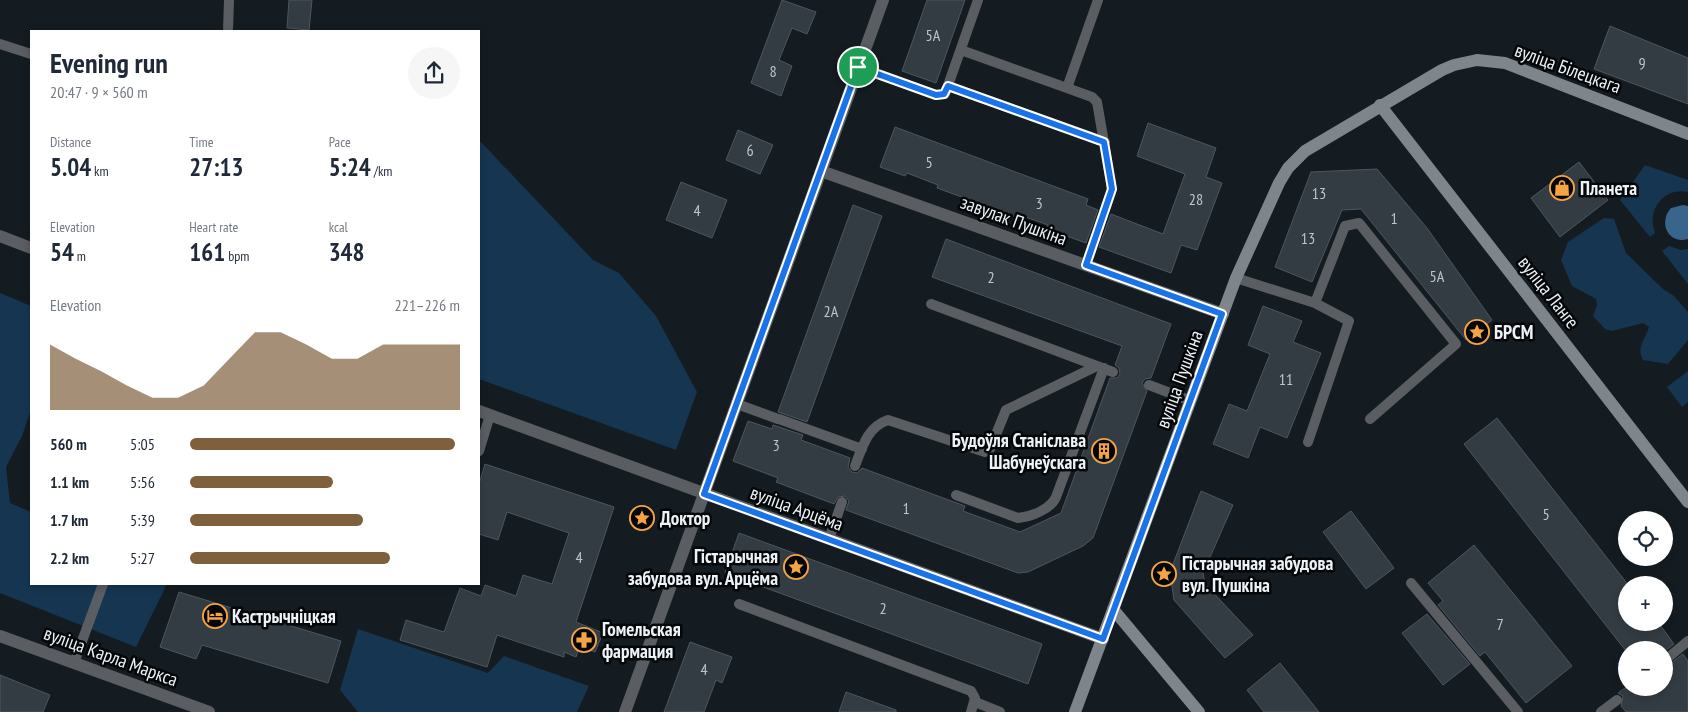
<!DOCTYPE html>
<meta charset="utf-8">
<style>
:root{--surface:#fff;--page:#f6f6f7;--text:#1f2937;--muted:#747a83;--accent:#7f603d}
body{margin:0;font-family:"PT Sans Narrow",sans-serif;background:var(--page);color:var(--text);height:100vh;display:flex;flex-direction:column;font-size:19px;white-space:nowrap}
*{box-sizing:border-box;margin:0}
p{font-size:16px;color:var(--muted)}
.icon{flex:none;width:28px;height:28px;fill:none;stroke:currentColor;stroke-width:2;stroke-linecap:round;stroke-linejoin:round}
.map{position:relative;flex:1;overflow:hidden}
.panel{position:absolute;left:30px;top:30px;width:450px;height:555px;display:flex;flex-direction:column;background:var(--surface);border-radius:0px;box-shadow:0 2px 8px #0003}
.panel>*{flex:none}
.buttons{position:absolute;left:1618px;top:511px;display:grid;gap:10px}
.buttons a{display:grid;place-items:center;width:55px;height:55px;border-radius:50%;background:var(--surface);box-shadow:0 2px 8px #0003;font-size:25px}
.pin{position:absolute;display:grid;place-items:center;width:42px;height:42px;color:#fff;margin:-21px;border:2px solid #fff;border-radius:50%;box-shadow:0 1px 5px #0007}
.round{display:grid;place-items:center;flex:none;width:52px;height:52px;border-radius:26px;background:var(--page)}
.summary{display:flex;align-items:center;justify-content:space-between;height:85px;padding:0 20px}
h1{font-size:28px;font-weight:700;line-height:38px}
.metrics{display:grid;grid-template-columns:repeat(3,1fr);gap:8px;height:85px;padding:5px 20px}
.metrics div{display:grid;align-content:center}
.metrics b{font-size:25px;font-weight:700}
.metrics small{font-size:14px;font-weight:400}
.metrics p{font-size:14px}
.chart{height:140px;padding:10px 20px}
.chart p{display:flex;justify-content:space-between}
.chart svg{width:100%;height:90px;margin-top:5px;fill:var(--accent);opacity:.7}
ul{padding:0 20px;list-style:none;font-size:16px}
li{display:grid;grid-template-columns:80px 60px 1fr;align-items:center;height:38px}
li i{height:12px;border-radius:6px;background:var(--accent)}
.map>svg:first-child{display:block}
</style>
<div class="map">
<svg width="1688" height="712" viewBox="0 0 1688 712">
<rect width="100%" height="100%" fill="#141c22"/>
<path fill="#153551" d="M479,140L593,260L619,273L656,316L697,392L676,450L479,379Z
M1645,165L1688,180V192C1664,187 1646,210 1655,233L1650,237L1620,200Z
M1604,218L1614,219L1626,253L1663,289L1674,296L1688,312V340L1668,364L1643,360C1636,347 1645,340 1649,327L1643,323L1612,331L1605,329L1593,316L1597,305L1596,299L1572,286L1561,260L1568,242Z
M1669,246L1681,250L1688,249V284L1662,251Z
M0,293L31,306V410L22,436L6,467L10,503L31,512V584H167L136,647L0,593Z
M1688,371V402L1682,407L1667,387Z
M358,629L488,673L504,656L589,686L577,712H358L340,690Z"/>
<path fill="#39648b" d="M1683,205L1688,206V239C1668,245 1658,222 1671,208Z"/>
<path fill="#343c43" stroke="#4d555e" d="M289,0H312L309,30L287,28Z
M782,0L816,12L807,34L792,28L779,60L792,66L781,96L751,83Z
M927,0H965L936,83L902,71Z
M1610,26L1688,58V104L1594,69Z
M1148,123L1216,148L1206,177L1222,183L1197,250L1181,245L1171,273L1099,247L1111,214L1163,234L1185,174L1137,156Z
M895,127L1088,199L1086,205L1098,210L1086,243L1047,229L1048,225L1017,214L1016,217L937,188L938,185L907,173L905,176L880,167Z
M738,130L773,145L760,174L726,160Z
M1579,162L1608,200L1560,237L1531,198Z
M1377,169L1427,228L1492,320L1466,340L1361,209L1342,210L1312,282L1275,267L1311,172Z
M681,182L727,200L712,238L666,220Z
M853,205L882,216L807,422L778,412Z
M946,239L1171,324L1151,378L1145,379L1142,383L1147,391L1093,538L1083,546L1028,572L1018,573L846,510L849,501L845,496L838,497L834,504L776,482L778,478L733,461L748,421L772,429L773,425L803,435L801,440L850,458L848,467L852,472L857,473L862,468L965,506L963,511L1020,532L1061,513L1110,378H1117L1120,374L1119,368L1115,365L1122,346L932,277Z
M1263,306L1302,321L1293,342L1321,353L1287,438L1260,427L1248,458L1213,444L1229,404L1247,411L1270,354L1248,345Z
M1497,418L1626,582V622H1658L1674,644L1664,652V650L1626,651L1464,444Z
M485,464L614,507L576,622L603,633L595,652L580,646L576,657L564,652V657L497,635L487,667L400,640L406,620L444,632L460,588L481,596L485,585L516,596L523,575L552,584L569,533L507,512L498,540L479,534V484Z
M1201,491L1233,505L1203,573L1205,584L1253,635L1225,658L1174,600L1170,572Z
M1351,511L1394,568L1366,589L1323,532Z
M739,533L1042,644L1028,684L725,573Z
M1474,545L1572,666L1526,703L1485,652L1480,656L1438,605L1443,601L1428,583Z
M179,592L341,641L328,683L202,645L196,659L160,647Z
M1427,614L1470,664L1443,685L1402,633Z
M690,642L732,657L722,683L716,680L704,712H664Z
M1683,654L1688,661V712H1626L1621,706L1623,696L1618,693L1625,688H1664V668Z
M1280,663L1319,712H1264L1247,690Z
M0,675L50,695L43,712H0Z
M846,692L896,710V712H839Z"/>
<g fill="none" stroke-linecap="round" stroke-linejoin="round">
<path stroke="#5a5e62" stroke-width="10" d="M228,31L229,0
M0,44L31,54
M961,50L1092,97L1097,102L1112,189L1086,265
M859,67L936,95L945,94L978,0
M948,86L1105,142
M1067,88L1098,0
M1236,278L1315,303L1345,226L1359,223L1456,344L1370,419
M931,304L1113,372
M1149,385L1191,401
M737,404L778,419
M779,419L862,449
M1308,442L1349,321L1315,303
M479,451L490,415
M855,466C862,448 867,427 888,420L985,452L990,449L1006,410L1097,366
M956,495L1018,518C1031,517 1051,509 1056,497L1104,368
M829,539L842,502
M1411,583L1518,712
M739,604L971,691L975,698L971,712
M1664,661L1688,641
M74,663L103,584
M975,702L1000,712
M1601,712L1617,700"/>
<path stroke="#5a5e62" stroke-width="12" d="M821,171L1223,314
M0,236L31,248
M479,411L1103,639
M0,636L209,712
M625,712L883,0"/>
<path stroke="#7e858b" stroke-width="12" d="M1380,105L1688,502
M1113,609L1199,712
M1075,712L1236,278L1279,183L1288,168L1305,151L1442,70L1454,65L1477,60L1505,63L1688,134"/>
</g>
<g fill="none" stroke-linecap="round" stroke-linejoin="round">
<defs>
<path id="route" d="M858,67L936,95L944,94L948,86L1104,142L1112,189L1086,265L1222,314L1103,639L704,494Z"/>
</defs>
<use href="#route" stroke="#fff" stroke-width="10"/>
<use href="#route" stroke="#1a73e8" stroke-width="6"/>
</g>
<defs>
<symbol id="shop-ring" viewBox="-11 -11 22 22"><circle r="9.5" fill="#040608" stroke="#f4a444" stroke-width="1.5"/><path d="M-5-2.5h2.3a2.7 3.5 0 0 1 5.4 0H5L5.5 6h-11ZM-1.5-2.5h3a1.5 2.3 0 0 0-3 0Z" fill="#f4a444"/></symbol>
<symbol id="sight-ring" viewBox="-11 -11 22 22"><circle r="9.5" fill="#040608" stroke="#f4a444" stroke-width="1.5"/><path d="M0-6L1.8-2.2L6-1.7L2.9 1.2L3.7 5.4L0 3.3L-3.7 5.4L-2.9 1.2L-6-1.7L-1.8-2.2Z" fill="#f4a444"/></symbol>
<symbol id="building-ring" viewBox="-11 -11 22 22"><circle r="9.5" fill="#040608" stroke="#f4a444" stroke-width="1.5"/><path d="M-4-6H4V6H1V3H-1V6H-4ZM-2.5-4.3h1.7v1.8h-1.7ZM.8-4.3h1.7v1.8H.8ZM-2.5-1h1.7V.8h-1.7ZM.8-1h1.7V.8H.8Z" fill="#f4a444"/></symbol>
<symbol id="hotel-ring" viewBox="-11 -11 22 22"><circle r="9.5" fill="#040608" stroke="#f4a444" stroke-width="1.5"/><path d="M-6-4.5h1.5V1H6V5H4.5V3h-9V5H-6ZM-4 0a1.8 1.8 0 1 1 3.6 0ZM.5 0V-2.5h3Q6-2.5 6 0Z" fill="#f4a444"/></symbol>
<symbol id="pharmacy-ring" viewBox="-11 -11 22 22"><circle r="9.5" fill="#040608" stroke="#f4a444" stroke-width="1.5"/><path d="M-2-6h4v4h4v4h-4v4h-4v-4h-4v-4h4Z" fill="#f4a444"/></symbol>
</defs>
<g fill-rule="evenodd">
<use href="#shop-ring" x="1548" y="174" width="28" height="28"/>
<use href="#sight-ring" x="1463" y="318" width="28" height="28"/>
<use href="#building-ring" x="1090" y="437" width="28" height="28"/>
<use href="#sight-ring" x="628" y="504" width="28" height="28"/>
<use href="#sight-ring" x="782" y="553" width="28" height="28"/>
<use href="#sight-ring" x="1150" y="560" width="28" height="28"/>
<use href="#hotel-ring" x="201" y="602" width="28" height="28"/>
<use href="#pharmacy-ring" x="570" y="626" width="28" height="28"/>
</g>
<g text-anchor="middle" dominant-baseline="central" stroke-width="5" stroke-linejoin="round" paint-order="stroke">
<g font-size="16" fill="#bfc4ca">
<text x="933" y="35">5А</text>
<text x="1642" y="63">9</text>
<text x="773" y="71">8</text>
<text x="750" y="150">6</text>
<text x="929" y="162">5</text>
<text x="1319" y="193">13</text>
<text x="1196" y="199">28</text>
<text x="1039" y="203">3</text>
<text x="697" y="210">4</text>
<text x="1394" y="218">1</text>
<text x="1308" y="238">13</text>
<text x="1437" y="276">5А</text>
<text x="991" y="277">2</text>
<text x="831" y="311">2А</text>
<text x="1286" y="379">11</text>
<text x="776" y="445">3</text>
<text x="906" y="508">1</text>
<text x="1546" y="514">5</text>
<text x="579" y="557">4</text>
<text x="883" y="608">2</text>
<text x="1500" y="624">7</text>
<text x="704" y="669">4</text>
</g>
<g font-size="19" fill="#edf2f7" stroke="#040608">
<text transform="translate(1568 68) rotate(20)">вуліца Білецкага</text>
<text transform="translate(1014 220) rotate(20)">завулак Пушкіна</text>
<text transform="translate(1549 292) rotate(52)">вуліца Ланге</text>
<text transform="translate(1179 379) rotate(-70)">вуліца Пушкіна</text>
<text transform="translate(797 508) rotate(20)">вуліца Арцёма</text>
<text transform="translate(111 656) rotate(20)">вуліца Карла Маркса</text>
</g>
<g font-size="19" font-weight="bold" fill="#edf2f7" stroke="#040608" text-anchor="start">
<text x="1580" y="188">Планета</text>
<text x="1494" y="332">БРСМ</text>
<text x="1086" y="440" text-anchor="end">Будоўля Станіслава<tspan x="1086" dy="22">Шабунеўскага</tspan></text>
<text x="660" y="518">Доктор</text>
<text x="778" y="556" text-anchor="end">Гістарычная<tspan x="778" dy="22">забудова вул. Арцёма</tspan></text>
<text x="1182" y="563">Гістарычная забудова<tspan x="1182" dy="22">вул. Пушкіна</tspan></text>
<text x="232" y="616">Кастрычніцкая</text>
<text x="602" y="629">Гомельская<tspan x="602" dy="22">фармация</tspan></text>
</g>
</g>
</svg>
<div class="buttons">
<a><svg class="icon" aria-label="locate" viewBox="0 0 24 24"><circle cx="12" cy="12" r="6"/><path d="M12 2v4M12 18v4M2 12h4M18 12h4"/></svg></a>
<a>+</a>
<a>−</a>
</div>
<div class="pin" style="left:858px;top:67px;background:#1e9e55"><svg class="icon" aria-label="arrive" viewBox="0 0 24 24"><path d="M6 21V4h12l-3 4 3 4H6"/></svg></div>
<section class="panel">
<div class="summary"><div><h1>Evening run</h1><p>20:47 · 9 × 560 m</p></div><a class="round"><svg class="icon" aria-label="share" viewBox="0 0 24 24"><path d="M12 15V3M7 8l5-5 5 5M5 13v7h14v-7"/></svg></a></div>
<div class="metrics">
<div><p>Distance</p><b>5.04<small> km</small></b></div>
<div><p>Time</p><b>27:13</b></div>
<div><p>Pace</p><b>5:24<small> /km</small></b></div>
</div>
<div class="metrics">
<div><p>Elevation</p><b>54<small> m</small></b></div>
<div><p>Heart rate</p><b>161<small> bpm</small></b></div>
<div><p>kcal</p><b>348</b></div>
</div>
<div class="chart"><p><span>Elevation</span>221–226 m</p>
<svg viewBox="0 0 160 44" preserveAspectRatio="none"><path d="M0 44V12L10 19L20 25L30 32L40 38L50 38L60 32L70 19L80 6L90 6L100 12L110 19L120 19L130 12L140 12L150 12L160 12V44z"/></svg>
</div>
<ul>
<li><b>560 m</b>5:05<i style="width:98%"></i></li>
<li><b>1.1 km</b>5:56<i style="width:53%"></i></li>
<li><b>1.7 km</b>5:39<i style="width:64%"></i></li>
<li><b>2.2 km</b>5:27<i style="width:74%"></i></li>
</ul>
</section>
</div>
